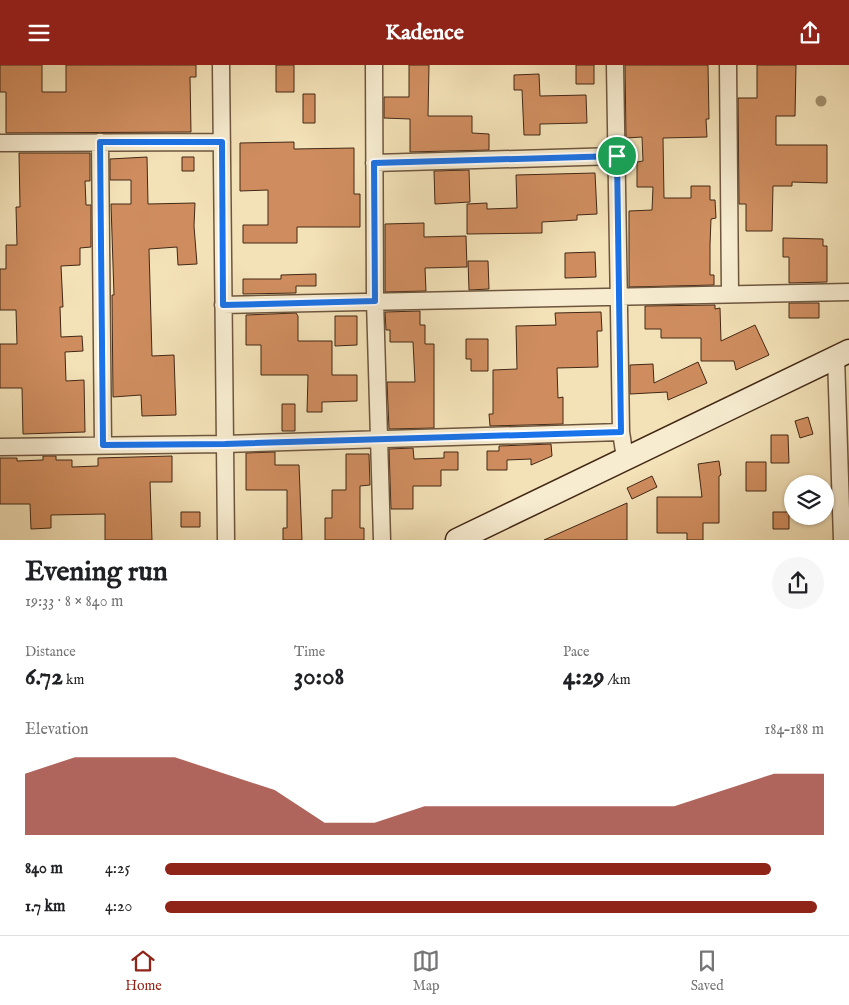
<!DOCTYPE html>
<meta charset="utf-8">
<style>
:root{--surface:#fff;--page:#f6f6f6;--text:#202124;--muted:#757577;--line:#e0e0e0;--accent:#8f2418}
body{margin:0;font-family:"IM FELL English",serif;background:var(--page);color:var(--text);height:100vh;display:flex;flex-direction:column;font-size:19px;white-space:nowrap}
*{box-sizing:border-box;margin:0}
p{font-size:16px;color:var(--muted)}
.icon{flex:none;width:28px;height:28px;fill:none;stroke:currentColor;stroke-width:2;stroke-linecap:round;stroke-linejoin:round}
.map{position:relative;height:475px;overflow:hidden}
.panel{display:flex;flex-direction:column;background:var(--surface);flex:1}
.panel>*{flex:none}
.tools{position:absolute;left:784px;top:410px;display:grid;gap:10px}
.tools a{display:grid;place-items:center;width:50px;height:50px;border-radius:50%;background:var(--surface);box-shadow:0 1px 4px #0004;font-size:25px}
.pin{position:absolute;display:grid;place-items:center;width:42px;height:42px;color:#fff;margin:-21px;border:2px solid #fff;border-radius:50%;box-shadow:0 1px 5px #0007}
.round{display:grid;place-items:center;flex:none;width:52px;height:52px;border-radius:26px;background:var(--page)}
.summary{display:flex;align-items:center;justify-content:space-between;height:85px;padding:0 25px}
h1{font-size:28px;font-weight:700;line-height:38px}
.figures{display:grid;grid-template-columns:repeat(3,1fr);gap:8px;height:85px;padding:5px 25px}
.figures div{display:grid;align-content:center}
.figures b{font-size:25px;font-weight:700}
.figures small{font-size:14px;font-weight:400}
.figures p{font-size:14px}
.chart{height:140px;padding:10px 25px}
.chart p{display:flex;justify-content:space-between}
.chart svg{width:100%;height:90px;margin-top:5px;fill:var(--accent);opacity:.7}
ul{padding:0 25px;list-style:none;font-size:16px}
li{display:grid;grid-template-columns:80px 60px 1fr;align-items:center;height:38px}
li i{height:12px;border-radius:6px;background:var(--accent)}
header{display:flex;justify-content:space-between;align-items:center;height:65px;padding:0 25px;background:var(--accent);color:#fff;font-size:22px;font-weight:700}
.tab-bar{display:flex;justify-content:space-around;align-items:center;height:70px;border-top:1px solid var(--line);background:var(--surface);font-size:14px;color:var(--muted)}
.tab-bar a{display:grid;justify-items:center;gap:2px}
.tab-bar .selected{color:var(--accent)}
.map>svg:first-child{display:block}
</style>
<header><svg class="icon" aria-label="menu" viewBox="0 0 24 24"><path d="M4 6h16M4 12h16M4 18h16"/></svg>Kadence<svg class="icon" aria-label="share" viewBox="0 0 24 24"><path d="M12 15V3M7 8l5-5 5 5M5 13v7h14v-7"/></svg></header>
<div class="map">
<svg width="849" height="475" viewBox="0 0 849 475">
<rect width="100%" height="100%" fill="#f3e1b7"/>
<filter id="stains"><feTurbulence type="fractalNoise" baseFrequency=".004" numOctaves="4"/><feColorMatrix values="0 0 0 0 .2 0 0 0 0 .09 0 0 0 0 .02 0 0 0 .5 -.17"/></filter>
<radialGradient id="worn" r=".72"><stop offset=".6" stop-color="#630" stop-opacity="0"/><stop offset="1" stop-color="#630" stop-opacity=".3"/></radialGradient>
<path fill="#cf8d5f" stroke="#422815" d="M0,0H42V27H66V0H196V12H190L191,67L6,68V27H0Z
M276,0H294V27H276Z
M409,0H429L428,51H472V68L489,69V85L410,87V54L384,53V32H409Z
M576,0H594V19H576Z
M625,0H708L709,54H706L707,72L663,73L664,133H691V121H710V135H715L716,153L711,154L710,180V210H714V220L629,222V146L652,145L653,122H637V97L643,96L642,72L626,73Z
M757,0H796L795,51H776V80H827V118L792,117V121H773L772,166H746V139H739L738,33H757Z
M539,9L540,31L586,30L587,58L540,59V70H524L522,25H514V10Z
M303,29H315V58H303Z
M294,77V84L354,83V129H360V162H297V178H243V160H268V125L240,126V78Z
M19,88H90V116H85L86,140H91V182L80,183V200L61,201L63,242H60L61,272L82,271L83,286L65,287L66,316L84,315L85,367L23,369L22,323H0V279H17L16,245H0V204H6V180H17L16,142H20Z
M147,92L148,139L195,138L194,161L197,199L178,200L177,182L149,184L152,291L174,290L176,350L142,351L141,330L113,332L112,230H114L111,139H131V115H110V94Z
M182,92H194V106H182Z
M469,105L470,137L435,139L434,106Z
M595,108L597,149L577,150V155L542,157V168L467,169V139L487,138V144L517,143L516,110Z
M424,158V172L466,171L467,202L425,203L426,226L385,227V159Z
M783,173L823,174V181H827V217L789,218V192H783Z
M595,187L596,212L565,213V188Z
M468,196H488L489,224L469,225Z
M316,209V221H296V228L243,229V214H281V210Z
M789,238H819V253H789Z
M715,240V244L720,243L721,276L755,260L769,290L736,305L734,296H701V273H661V264H645V241Z
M420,246V260H425V279H434V363L389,364L387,317H415L413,277H390V265H386L385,247Z
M601,247L602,266H597L598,302L557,303L558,333L563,332V359L490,361L489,349H493V305L517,304L516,261L556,260L555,248Z
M296,248L298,251V276H332V310H357V336L322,337V347H307L308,310H261V280H246V250Z
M335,251H357V280L335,281Z
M466,274H488V306H471V294H466Z
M698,297L707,318L668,335L667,327L630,329V300L653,299L654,318Z
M282,339H295V366H282Z
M808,352L813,369L800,373L795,356Z
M771,370H788L789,398H771Z
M551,379L552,391L531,400V394L507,395V405H487V386H499V381Z
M413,383L414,394L444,393V387H458V405H441V421H413V444H391L389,384Z
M275,387V400H299L302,475H283V463H287V425H246V388Z
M346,389H369L370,420L360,421V463H364V475H325V453H332V425H346Z
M43,391H56V395H72V402L98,401V393L172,391V417H150L152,475H105V449L51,450V463L31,464L30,439H0V393H17V396L43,395Z
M719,396L721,410L719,411V458H703V475H687V468H657V432H702L698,399Z
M746,397H766V426H746Z
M652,411L657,422L632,434L627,423Z
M627,438V475H544Z
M181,447H200V462H181Z
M773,447H789V464H773Z"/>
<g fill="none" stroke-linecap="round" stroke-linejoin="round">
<defs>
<path id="street" d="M221,0L226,475
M374,0L375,236L382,475
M615,0L621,367L625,393
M728,0L730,228
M100,77L103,380
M0,78L222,77
M374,98L617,91
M223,240L849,227
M836,292L842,475
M0,382L225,379L621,367"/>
<path id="secondary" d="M457,475L849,286"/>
</defs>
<use href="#street" stroke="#6e563e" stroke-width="19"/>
<use href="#secondary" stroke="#422815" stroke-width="25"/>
<use href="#street" stroke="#f7ecd0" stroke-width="16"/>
<use href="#secondary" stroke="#f7ecd0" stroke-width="22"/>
</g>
<circle fill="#a2916f" cx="821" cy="36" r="5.5"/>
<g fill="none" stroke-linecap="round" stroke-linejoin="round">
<defs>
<path id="route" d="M100,77H222L223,240L375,236L374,98L617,91L621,367L225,379L103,380Z"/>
</defs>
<use href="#route" stroke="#fff" stroke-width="10"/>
<use href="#route" stroke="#1a73e8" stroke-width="6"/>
</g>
<rect width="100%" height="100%" filter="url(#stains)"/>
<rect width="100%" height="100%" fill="url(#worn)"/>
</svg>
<div class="tools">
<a><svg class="icon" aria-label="layers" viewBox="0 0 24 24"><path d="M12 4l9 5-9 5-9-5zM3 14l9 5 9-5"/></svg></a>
</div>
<div class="pin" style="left:617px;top:91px;background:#1e9e55"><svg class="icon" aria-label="arrive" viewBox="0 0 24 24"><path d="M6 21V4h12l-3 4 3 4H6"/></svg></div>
</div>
<section class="panel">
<div class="summary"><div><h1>Evening run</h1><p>19:33 · 8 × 840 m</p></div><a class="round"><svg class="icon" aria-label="share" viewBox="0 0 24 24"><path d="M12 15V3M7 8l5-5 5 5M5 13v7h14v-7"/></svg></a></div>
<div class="figures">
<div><p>Distance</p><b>6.72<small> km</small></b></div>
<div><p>Time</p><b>30:08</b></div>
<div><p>Pace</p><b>4:29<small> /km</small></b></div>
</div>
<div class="chart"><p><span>Elevation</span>184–188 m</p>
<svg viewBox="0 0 160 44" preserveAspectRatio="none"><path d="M0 44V14L10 6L20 6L30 6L40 14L50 22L60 38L70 38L80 30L90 30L100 30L110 30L120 30L130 30L140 22L150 14L160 14V44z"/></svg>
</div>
<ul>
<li><b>840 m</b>4:25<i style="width:92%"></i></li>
<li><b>1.7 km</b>4:20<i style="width:99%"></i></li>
</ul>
</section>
<nav class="tab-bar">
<a class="selected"><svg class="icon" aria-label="home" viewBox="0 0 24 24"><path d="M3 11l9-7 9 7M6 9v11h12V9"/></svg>Home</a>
<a><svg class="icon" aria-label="map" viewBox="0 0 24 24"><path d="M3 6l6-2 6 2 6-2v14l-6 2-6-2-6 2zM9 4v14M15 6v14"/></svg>Map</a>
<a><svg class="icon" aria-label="saved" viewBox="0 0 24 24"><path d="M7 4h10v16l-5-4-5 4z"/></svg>Saved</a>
</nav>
